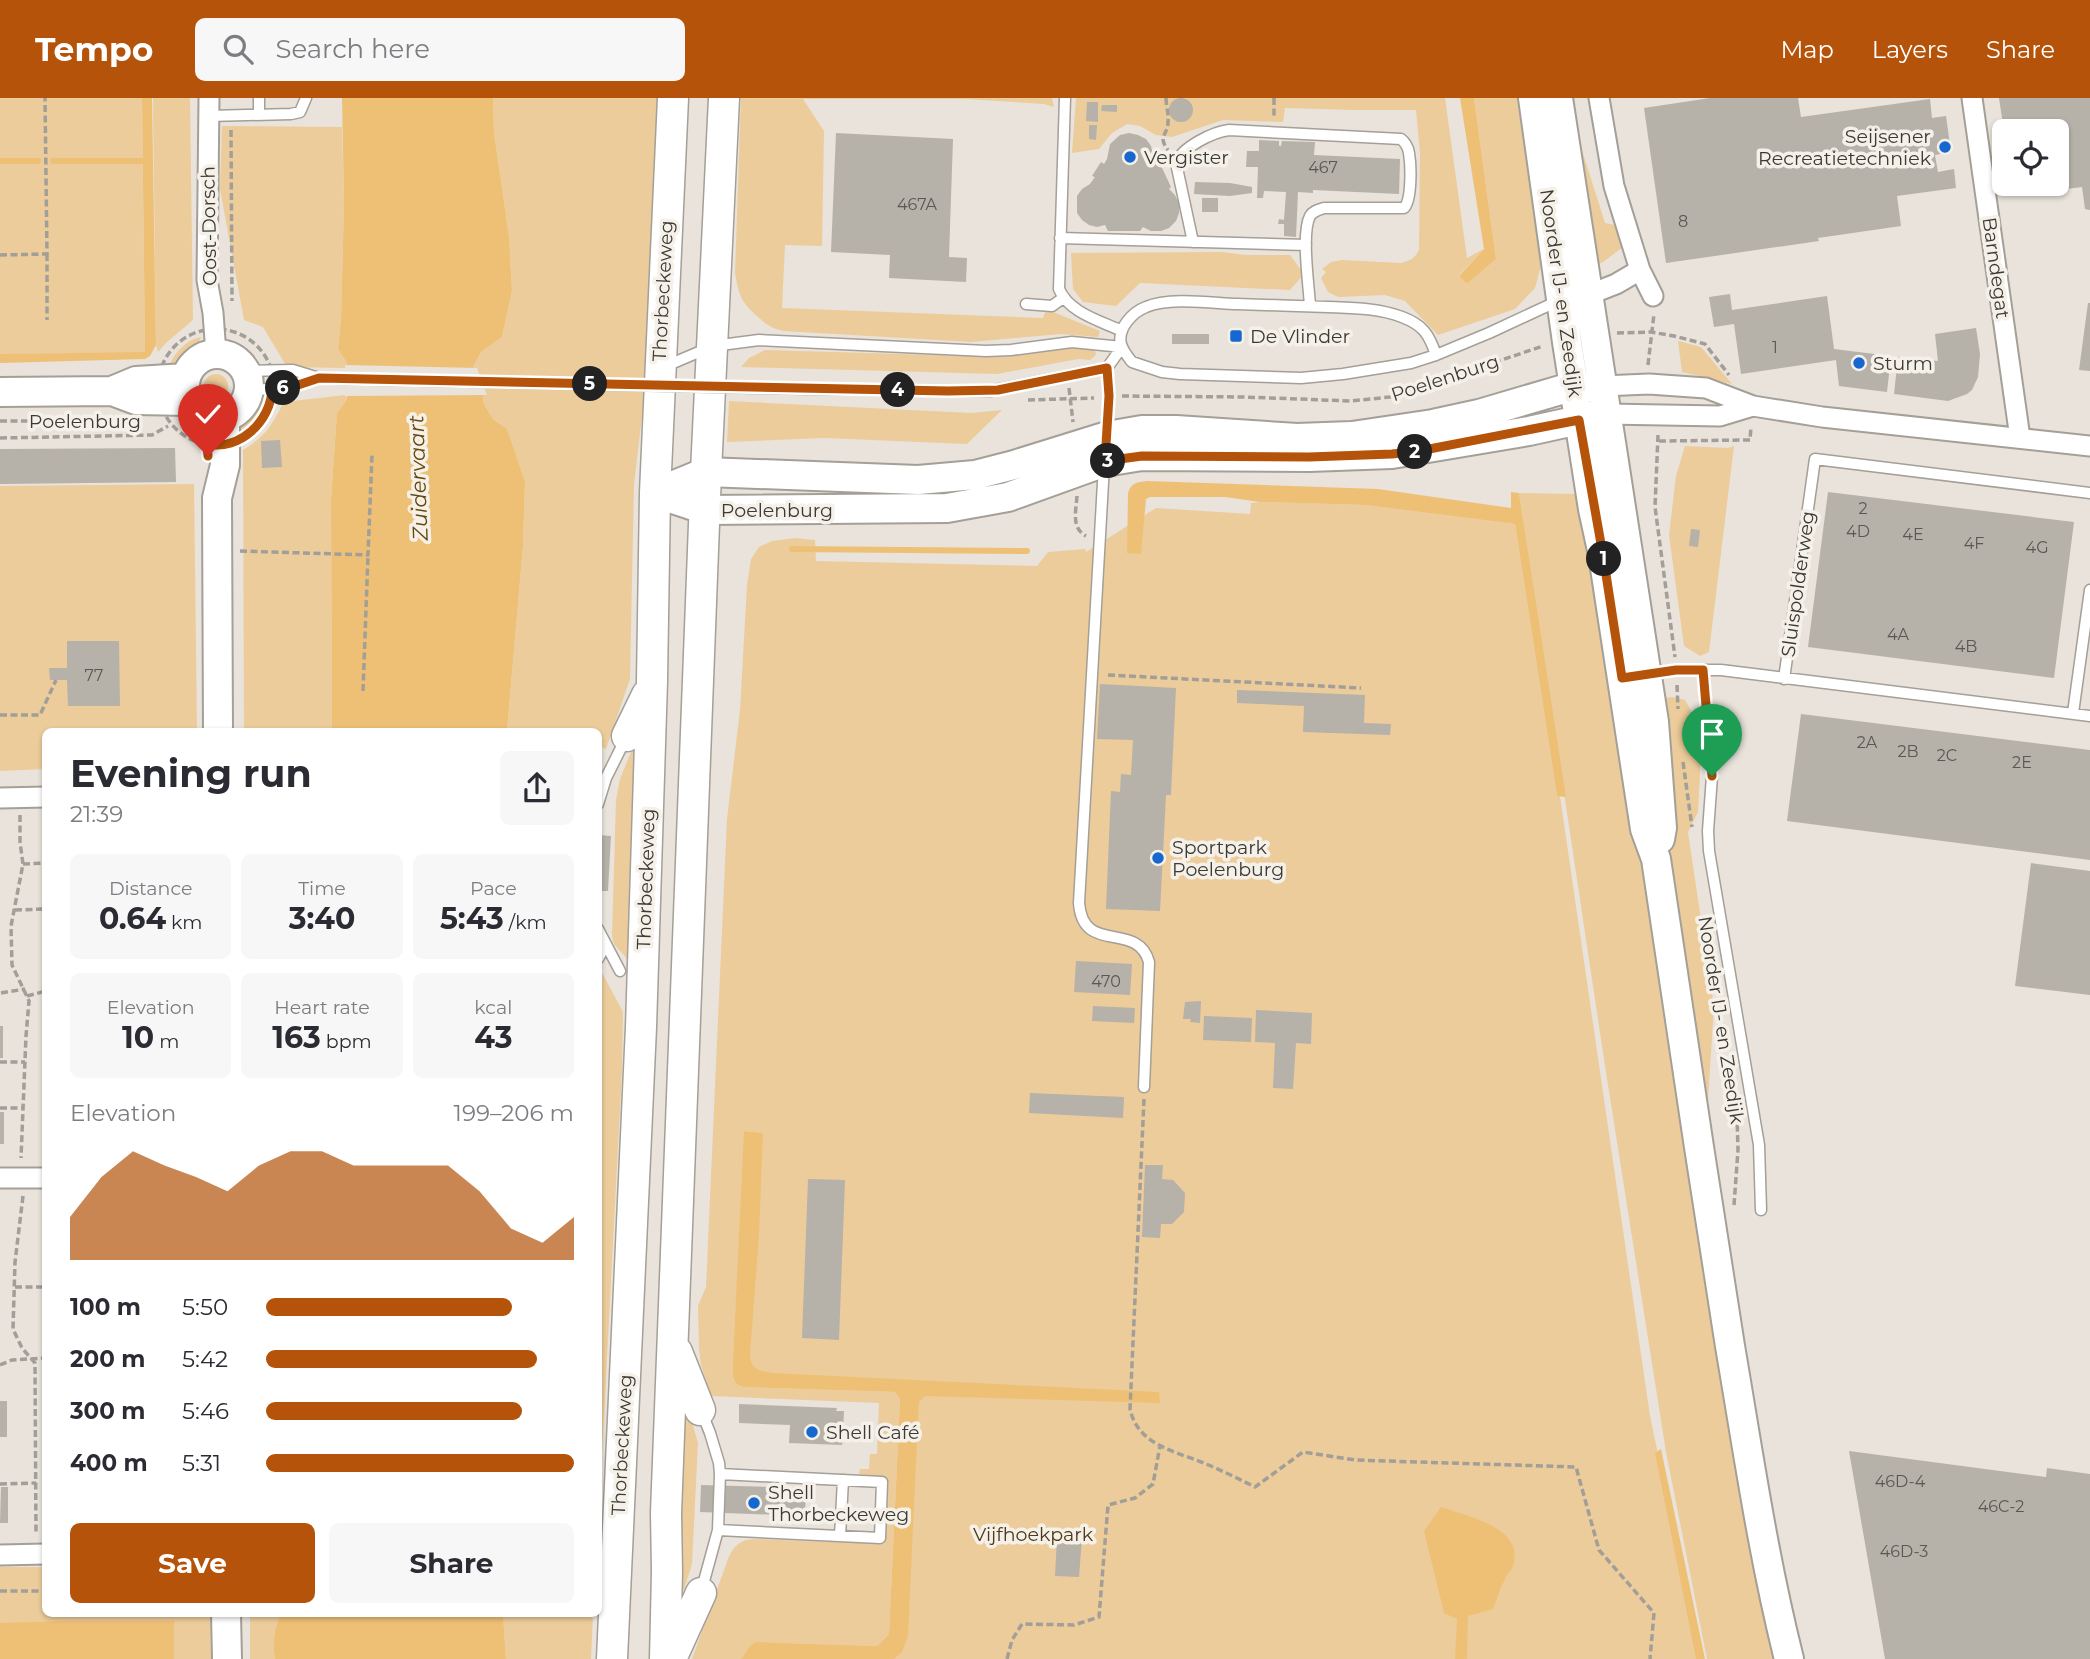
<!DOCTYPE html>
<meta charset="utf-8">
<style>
:root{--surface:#fff;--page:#f7f7f7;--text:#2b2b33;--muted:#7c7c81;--accent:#b45309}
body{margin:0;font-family:Montserrat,sans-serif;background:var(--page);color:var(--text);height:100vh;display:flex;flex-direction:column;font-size:26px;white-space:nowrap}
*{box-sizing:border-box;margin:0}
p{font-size:23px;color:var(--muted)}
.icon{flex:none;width:38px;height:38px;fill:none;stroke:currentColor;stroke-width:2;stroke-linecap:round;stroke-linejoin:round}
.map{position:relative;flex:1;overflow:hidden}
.sheet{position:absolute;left:42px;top:630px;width:560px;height:889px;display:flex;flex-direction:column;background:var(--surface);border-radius:10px;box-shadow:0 2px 5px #0004}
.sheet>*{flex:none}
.controls{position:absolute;left:1992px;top:21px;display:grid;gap:14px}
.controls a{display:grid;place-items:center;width:77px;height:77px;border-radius:10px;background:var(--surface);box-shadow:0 2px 5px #0004;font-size:35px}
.pin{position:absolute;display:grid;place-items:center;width:60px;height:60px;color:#fff;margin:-72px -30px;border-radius:50% 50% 50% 0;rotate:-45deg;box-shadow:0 0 7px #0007}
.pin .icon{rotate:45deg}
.km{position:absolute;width:35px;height:35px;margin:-18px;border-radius:50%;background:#222;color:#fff;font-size:19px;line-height:35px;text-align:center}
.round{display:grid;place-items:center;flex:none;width:74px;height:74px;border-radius:10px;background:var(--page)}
.overview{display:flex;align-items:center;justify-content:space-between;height:119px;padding:0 28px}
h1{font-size:38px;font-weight:700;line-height:52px}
.metrics{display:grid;grid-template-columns:repeat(3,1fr);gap:10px;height:119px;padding:7px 28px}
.metrics div{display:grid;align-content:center;border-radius:10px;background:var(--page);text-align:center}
.metrics b{font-size:30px;font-weight:700}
.metrics small{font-size:19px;font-weight:400}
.metrics p{font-size:19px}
.chart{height:196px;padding:14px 28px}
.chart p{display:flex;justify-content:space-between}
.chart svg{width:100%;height:126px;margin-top:7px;fill:var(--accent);opacity:.7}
.primary-button{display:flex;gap:14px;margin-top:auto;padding:14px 28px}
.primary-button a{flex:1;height:80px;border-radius:10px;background:var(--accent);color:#fff;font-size:28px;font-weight:700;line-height:80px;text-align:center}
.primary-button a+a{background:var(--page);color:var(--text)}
ul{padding:0 28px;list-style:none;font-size:23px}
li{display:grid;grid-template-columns:112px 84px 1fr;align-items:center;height:52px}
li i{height:18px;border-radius:9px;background:var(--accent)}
header{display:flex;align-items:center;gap:42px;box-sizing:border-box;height:98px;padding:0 35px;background:var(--accent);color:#fff}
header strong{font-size:33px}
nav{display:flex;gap:38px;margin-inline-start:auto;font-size:24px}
.search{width:490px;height:63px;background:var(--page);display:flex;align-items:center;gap:18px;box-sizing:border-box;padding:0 24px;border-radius:10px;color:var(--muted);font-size:26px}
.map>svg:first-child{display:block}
</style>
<header>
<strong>Tempo</strong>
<div class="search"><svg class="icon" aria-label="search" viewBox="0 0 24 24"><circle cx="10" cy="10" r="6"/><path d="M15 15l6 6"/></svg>Search here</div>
<nav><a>Map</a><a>Layers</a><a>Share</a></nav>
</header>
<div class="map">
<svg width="2090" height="1561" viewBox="0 0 2090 1561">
<rect width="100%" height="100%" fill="#e9e3db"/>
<path fill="#eccc9b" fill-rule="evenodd" d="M0,0H142L145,255L0,256Z
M153,0H190L193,222L167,244L158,254L156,247Z
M493,0H664L649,260L634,386L630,581L606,651L599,648L598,634L507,633L523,448L525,383L507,331L493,321L484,306L483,297L473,269L481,254L502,239L512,193L509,138L494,35Z
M741,0H1052L1054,9L1044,6L966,1H803L824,33L822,148L785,147L782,210L1043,220L1045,214H1053L1100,233L1098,239L1061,236L971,244L783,233C771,230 767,227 758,219C741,204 739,198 735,175Z
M1076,0H1445L1467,160L1484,151L1459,177L1467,186L1496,161L1474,0H1517L1541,167L1535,190L1515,211L1438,237L1405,203L1385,197L1338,199L1328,194L1321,180L1326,174L1322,171L1331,164L1342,162L1401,165C1410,163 1415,160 1419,152L1420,55L1416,12H1353L1285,10L1283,24L1223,22L1172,39L1156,37L1140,28L1127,26L1112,35L1099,51L1072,55Z
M1563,0H1573L1580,46L1605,125L1615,127L1623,149L1603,164L1595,168Z
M222,28L342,29L344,105L341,220L338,251L347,265V270L287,269L263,229L244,222L220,91Z
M1222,154L1246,157H1290L1304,176L1290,192L1140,185L1116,208L1083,204L1073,191L1071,155Z
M201,239C195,256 185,266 168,272C172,257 185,242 201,239Z
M1678,243L1701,249L1732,286L1682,274Z
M1070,249L1094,251L1096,255L1095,258L1090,262L1078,261L997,276L741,269L749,260L765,252L1004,259Z
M204 288a12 12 0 1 1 24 0a12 12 0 1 1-24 0Z
M346,297L347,301L337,315L331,401L332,633H244L243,352C267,337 271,328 284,304Z
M264,300L260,315L239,336L236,328L244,314Z
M729,303L972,315L1002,312L967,346L824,340L727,344Z
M1685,348L1728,350L1734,348L1709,554L1700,558L1684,548L1669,437L1676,378Z
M194,386L197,633L46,634L45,671L0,673V388Z
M1585,394L1777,1561H1707L1666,1354L1605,968L1519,395L1573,396Z
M1260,404L1365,407L1515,426L1557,698H1560L1650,1318L1701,1561H692L728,1461C733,1448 741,1441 755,1441L884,1446L887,1380L859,1376L860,1371H869L870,1356H877L879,1305L711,1298L701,1267L699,1251L698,1208L706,1189L727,721L740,612L747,487L751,461L759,449L772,443L795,440L815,442L816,463L1037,468L1048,454L1085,451L1086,454L1156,410L1250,416L1251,405ZM745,1033L760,1035L744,1279L911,1290L891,1552L756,1544L877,1548L889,1536L900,1301L895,1294L743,1289L736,1286L733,1279V1259Z
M1672,599L1685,602L1693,616L1701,657L1698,714L1688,734L1714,909L1706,1032L1667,763L1663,600Z
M640,650L629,863L614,846L612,837L616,702L620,681L631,654Z
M600,871L623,914L622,972L599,1414Z
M689,1314L698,1345L692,1466L684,1492L675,1486L683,1317Z
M0,1469H45L46,1516H210L211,1561H0Z
M250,1516H281C274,1530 272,1546 275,1561H250Z
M503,1516H593L591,1561H506Z"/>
<path fill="#eec076" d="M142,0H152L156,247L150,258L145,261L0,265V256L145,254Z
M342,0H493L494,35L509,138L512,193L502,239L481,254L473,269L483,297L484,306L493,321L507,331L525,383L523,448L507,633L332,634L331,401L337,315L347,301V265L338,251L341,220L344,105Z
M1460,0H1474L1496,161L1467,186L1459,178L1484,151Z
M1147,383L1378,391L1511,410V394L1519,395L1566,699L1557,698L1515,426L1365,407L1260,404L1225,399H1150L1146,401L1141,456L1127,455L1128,395C1131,385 1137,384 1147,383Z
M744,1033L763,1035L759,1137L750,1256C750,1272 760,1273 773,1275L1159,1294L1160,1305L925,1298L919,1304L918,1322L908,1538L902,1554L894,1561H741L751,1547L756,1544L877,1548L889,1536L900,1301L895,1294L743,1289L736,1286L733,1279V1259Z
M1661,1351L1705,1561H1696L1655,1355Z
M1441,1409C1466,1418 1525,1429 1513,1467C1512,1473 1507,1475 1505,1481C1500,1490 1497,1501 1493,1511L1468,1518L1467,1561H1455L1457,1521L1444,1515L1424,1433Z
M281,1516H503L506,1561H275C272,1546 274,1530 281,1516Z
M62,1523H174V1561H0V1525Z"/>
<path fill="#e9e3db" d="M345,267L477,270L487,297L345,298Z"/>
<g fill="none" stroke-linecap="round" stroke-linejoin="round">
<path stroke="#eec076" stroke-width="6" d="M0,63H38
M53,63H142
M792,451L1027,453"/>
</g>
<path fill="#b6b1a9" d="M1169 12a12 12 0 1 1 24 0a12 12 0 1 1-24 0Z
M1710,0H1798L1801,19L1930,1L1932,20L1946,18L1951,54L1935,57L1938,74L1954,71L1956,90L1897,98L1901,128L1818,140L1819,143L1666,165L1644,10Z
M1999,0H2090V112L2085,111L2082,89L2035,95L2033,86H2056V33H2004Z
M1087,4H1098V24L1086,23Z
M1102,7H1117V14L1101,13Z
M1089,27H1097L1096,42L1089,41Z
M836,35L953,41L949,159L967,160L966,184L889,180L890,157L831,154Z
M1129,35L1138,37L1146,41L1151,48L1153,57H1156L1171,89L1169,91L1175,97L1179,106V115L1176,123L1169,130L1161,133H1151L1143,129L1140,133H1108L1105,127L1097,129L1089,127L1082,122L1077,115V98L1082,91L1090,86L1095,79L1092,78L1101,64L1104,66L1107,61L1110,46L1120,37Z
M1259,42L1279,43V48H1281L1282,43L1315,44L1314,57L1400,61L1399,96L1313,92V95L1298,94L1296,139L1284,138V126H1278L1279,121L1284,122L1286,94L1264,93L1263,100H1257L1258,69H1246L1247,53H1259Z
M1195,84L1230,85L1252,89V95L1230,98L1194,96Z
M1202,100H1218V114H1202Z
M1730,196L1732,212L1827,198L1834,251L1891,258L1887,294L1839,288L1836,262L1741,276L1734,226L1714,229L1709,199Z
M2088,205H2090V273L2079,272Z
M1976,230L1980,256L1978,279L1972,292L1967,296L1948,303L1894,296L1898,259L1938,263L1935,236Z
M1172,236H1209V246H1172Z
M280,342L282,369L262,370L261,343Z
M175,350L176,384L0,386V351Z
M1828,394L2074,424L2054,580L1808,549Z
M1691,431L1700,432L1698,449L1689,448Z
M67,543H119L120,608H68L67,582H50L49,570H67Z
M1100,586L1176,590L1171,697H1166L1160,813L1106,811L1111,693L1120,694L1121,676L1131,677L1133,642L1097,641Z
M1237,592L1365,597L1364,625L1391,626L1390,637L1303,634L1304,608L1237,605Z
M1801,616L2090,652V762L1787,723Z
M42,730H46V762H42Z
M598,737L611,738L608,793H598Z
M2031,765L2090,773V897L2015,888Z
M42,816H46V848H43Z
M1076,863L1132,866L1130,897L1074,894Z
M1201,903L1200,925L1190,924L1191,921H1183L1185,904Z
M1093,908L1135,910L1134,925L1092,923Z
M1256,912L1312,915L1311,946L1296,945L1293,991L1273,990L1275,945L1255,944Z
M1204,918L1252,920L1251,944L1203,942Z
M0,928H3V960H0Z
M1030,995L1124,999L1123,1020L1029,1015Z
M0,1014H4V1046H0Z
M1145,1067H1163L1162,1081L1173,1082L1185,1095L1184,1114L1172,1126H1161L1160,1140L1142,1139Z
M808,1081L845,1082L839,1242L802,1240Z
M0,1303H7V1339H0Z
M739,1306L837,1310L836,1313H844L843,1334L847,1338L843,1341L842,1347L789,1345L790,1327L739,1325Z
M1849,1353L2046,1379L2047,1370L2090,1376V1561H1885Z
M701,1387L806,1390L805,1418L700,1414Z
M1,1389H8V1425H0Z
M1057,1439L1082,1440L1079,1479L1055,1478Z"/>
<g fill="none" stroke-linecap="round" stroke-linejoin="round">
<defs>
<path id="lane" d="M259,0V16
M1065,0L1059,191C1069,215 1101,223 1122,233
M209,18L291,16L300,14L306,0
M1060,140L1306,147
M1193,144L1176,65C1182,49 1213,34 1229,32L1401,41C1406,45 1408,49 1409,55C1411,67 1412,102 1404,110H1324C1318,112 1313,113 1310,118C1301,135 1309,188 1310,208
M1026,206L1052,208L1063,200
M1436,257C1429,236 1423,227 1402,219C1378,210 1353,210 1328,209C1298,208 1267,207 1237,206C1211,205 1170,199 1146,209C1133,214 1117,230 1121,246C1123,253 1128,259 1132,264L1162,274L1180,276L1301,280L1343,276L1411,265L1436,257L1489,235L1558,203
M666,268L713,248L759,242L986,253L1011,252L1072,244L1122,249
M245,273L293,272L319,280L345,281
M814,291L990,293L1107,270
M248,293L295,288L319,280
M1107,334L1109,298L1107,270L1122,249
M1104,367L1079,805C1083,858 1137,822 1149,864L1144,989
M1703,572L1712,678L1708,733L1709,753L1759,1047L1761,1112
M1649,576L1676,572H1721L2090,618
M1784,581L1815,361L2090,395
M2073,615L2090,492
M598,706L606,680L625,642
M598,831L620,873
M598,861L606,846
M718,1432L880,1440L882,1384L720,1376
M840,1438L843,1382
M701,1494L718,1432L720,1376L719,1365L710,1335L702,1315"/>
<path id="street" d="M209,0L207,182L213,215L216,256
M1599,0L1614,88L1640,172L1653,198
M1972,0L2020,340
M1588,197L1616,186L1640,172
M1602,288L1649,286L1706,290L1753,308L1822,319L2090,348
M1606,316L1720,318L1753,308
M0,700L46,699
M0,1080H46
M0,1457L46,1456"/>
<path id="secondary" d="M1533,0L1567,244L1593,411L1603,457L1645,731L1656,761C1680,923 1704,1086 1730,1248C1748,1353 1763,1458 1789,1561
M1558,0L1654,624L1662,730L1660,741
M185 288a32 32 0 1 1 64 0a32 32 0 1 1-64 0Z
M112,293L136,302L189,303
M0,294L112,293L136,283L186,280
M655,395L706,412L947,410L1008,399L1105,364L1142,358L1309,359L1392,356L1529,333L1606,316
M655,395L706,374L918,382L975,377L1014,367L1107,338L1142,332H1176L1297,340L1352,338L1433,326L1479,316L1564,291L1602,288
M218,634L217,400L225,367V319
M226,1516L227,1561"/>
<path id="primary" d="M627,638L647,597
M677,1254L700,1312
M612,1561L641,929L652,583L655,395L673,0
M665,1561L667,1474L666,1415L706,374L724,0
M671,1561L701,1495"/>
</defs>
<use href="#lane" stroke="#a49f97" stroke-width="13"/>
<use href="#street" stroke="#a49f97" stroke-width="23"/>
<use href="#secondary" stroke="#a49f97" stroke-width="32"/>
<use href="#primary" stroke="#a49f97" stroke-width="33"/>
<path stroke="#a29e98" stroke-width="3.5" stroke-dasharray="7 3.5" stroke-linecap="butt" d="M1166,0C1166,8 1169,16 1168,24C1168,37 1157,38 1168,52
M1274,0V21
M231,32L232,203
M47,156V222
M0,157L47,156L45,0
M158 289a58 58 0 1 1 116 0a58 58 0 1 1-116 0Z
M1617,235L1651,234L1674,238L1705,246L1729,277
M1648,267L1654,216
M1069,290L1073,324
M1122,298L1244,299L1351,303L1390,299L1420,291L1451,279L1543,248
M1028,302L1094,300
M0,323H119
M1658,337L1655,409L1675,559
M0,340L152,337L168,328
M1659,343L1750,342L1751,329
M1077,398C1076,413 1071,430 1086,438
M240,453L368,457L372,357
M1108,577L1361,590
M1677,587L1678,611
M363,593L368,457
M0,617H40L56,582
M1683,664L1692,729
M20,717V744L23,766L11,828L12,867L29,903L26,938L21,1060
M23,766L46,765
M15,812L46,811
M1,895L25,891
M27,898L46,893
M0,964H25
M1144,1001L1130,1311C1138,1348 1176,1353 1206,1366C1223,1373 1239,1381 1255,1389L1303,1354L1355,1362L1576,1369L1599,1452L1654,1515L1650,1561
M0,1010H24
M23,1098L15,1164L13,1231L22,1250L35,1265L36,1437
M1734,1107L1738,1052L1737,1017
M15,1189H46
M0,1267L12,1262L46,1260
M0,1386L36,1385
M0,1493H46
M1007,1561L1012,1542L1022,1526L1074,1527L1099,1519L1108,1407L1135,1400L1153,1386L1160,1348"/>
<use href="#lane" stroke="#fff" stroke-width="10"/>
<use href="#street" stroke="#fff" stroke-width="19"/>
<use href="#secondary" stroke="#fff" stroke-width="28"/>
<use href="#primary" stroke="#fff" stroke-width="30"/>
<defs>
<path id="lane-bridge" d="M345,281L814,291"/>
</defs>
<use href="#lane-bridge" stroke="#a49f97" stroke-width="13" stroke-linecap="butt"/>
<use href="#lane-bridge" stroke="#fff" stroke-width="10"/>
</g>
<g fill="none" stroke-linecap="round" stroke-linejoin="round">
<defs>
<path id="route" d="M208,358L207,346C240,353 271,323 272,291L295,288L319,280L948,293L998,292L1107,270L1109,298L1105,363L1142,358L1309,359L1392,356L1419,353L1579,322L1603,457L1622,580L1676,572H1703L1712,678"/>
</defs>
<use href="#route" stroke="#fff" stroke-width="14"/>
<use href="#route" stroke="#b45309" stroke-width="9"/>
</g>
<g fill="#1767d1" stroke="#f6f1e8" stroke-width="2.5">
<circle cx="1945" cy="49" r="7"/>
<circle cx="1130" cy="59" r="7"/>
<rect x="1229" y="231" width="14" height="14" rx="3.5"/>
<circle cx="1859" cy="265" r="7"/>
<circle cx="1158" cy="760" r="7"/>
<circle cx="812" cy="1334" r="7"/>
<circle cx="754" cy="1405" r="7"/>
</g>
<g text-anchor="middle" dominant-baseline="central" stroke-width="7" stroke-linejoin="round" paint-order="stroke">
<g font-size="16" fill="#5a5854">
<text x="1323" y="69">467</text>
<text x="917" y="106">467A</text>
<text x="1683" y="123">8</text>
<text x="1775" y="249">1</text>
<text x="1863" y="410">2</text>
<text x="1858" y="433">4D</text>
<text x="1913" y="436">4E</text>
<text x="1974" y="445">4F</text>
<text x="2037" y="449">4G</text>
<text x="1898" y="536">4A</text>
<text x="1966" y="548">4B</text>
<text x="94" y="577">77</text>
<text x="1867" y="644">2A</text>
<text x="1908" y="653">2B</text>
<text x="1947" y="657">2C</text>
<text x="2022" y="664">2E</text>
<text x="1106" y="883">470</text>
<text x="1900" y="1383">46D-4</text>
<text x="2001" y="1408">46C-2</text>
<text x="1904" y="1453">46D-3</text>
</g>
<g font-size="19" fill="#3c3a37" stroke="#f6f1e8" text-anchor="start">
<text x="1931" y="38" text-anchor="end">Seijsener<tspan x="1931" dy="22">Recreatietechniek</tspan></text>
<text x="1144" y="59">Vergister</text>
<text x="1250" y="238">De Vlinder</text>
<text x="1873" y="265">Sturm</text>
<text x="1172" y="749">Sportpark<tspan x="1172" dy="22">Poelenburg</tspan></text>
<text x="826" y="1334">Shell Café</text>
<text x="768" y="1394">Shell<tspan x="768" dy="22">Thorbeckeweg</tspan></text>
</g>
<g font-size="19" fill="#3c3a37" stroke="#f6f1e8">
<text transform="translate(209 128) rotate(-91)">Oost-Dorsch</text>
<text transform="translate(1996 170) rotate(82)">Barndegat</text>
<text transform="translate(663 193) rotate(-87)">Thorbeckeweg</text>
<text transform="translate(1561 195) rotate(82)">Noorder IJ- en Zeedijk</text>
<text transform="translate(1445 280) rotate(-18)">Poelenburg</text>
<text x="85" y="323">Poelenburg</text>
<text x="777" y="412">Poelenburg</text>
<text transform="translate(1798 486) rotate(-82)">Sluispolderweg</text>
<text transform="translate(646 781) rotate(-88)">Thorbeckeweg</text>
<text transform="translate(1721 922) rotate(81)">Noorder IJ- en Zeedijk</text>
<text transform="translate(622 1347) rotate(-87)">Thorbeckeweg</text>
</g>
<g font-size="19" fill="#4d3a1a" stroke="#f6f1e8">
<text x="1033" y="1436">Vijfhoekpark</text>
</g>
<g font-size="21" font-style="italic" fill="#65470c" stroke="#f6f1e8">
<text transform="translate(418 380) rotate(-92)">Zuidervaart</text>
</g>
</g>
</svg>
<div class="controls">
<a><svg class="icon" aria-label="locate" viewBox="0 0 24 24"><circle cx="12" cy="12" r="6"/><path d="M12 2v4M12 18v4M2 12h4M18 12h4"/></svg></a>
</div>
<div class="pin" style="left:1712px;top:678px;background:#1e9e55"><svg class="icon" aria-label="arrive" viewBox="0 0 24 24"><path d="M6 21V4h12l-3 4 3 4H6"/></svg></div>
<div class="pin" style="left:208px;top:358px;background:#d93025"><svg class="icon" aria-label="check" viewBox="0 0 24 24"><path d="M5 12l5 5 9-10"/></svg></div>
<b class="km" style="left:1604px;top:461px">1</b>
<b class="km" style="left:1415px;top:354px">2</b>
<b class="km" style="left:1108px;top:363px">3</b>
<b class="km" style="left:898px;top:292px">4</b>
<b class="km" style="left:590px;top:286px">5</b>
<b class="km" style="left:283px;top:290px">6</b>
<section class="sheet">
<div class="overview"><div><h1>Evening run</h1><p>21:39</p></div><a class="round"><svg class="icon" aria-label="share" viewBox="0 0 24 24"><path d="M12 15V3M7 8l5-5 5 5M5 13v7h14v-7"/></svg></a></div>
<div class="metrics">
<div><p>Distance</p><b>0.64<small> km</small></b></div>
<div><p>Time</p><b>3:40</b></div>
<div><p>Pace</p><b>5:43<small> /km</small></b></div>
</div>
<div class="metrics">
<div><p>Elevation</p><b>10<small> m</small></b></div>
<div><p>Heart rate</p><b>163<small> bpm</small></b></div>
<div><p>kcal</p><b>43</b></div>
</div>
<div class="chart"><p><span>Elevation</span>199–206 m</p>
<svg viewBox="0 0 160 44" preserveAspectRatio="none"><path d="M0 44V29L10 15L20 6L30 11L40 15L50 20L60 11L70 6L80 6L90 11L100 11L110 11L120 11L130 20L140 33L150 38L160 29V44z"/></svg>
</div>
<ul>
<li><b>100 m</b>5:50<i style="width:80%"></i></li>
<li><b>200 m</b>5:42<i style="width:88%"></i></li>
<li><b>300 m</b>5:46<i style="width:83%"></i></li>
<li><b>400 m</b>5:31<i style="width:100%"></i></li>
</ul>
<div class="primary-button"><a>Save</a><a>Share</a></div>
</section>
</div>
